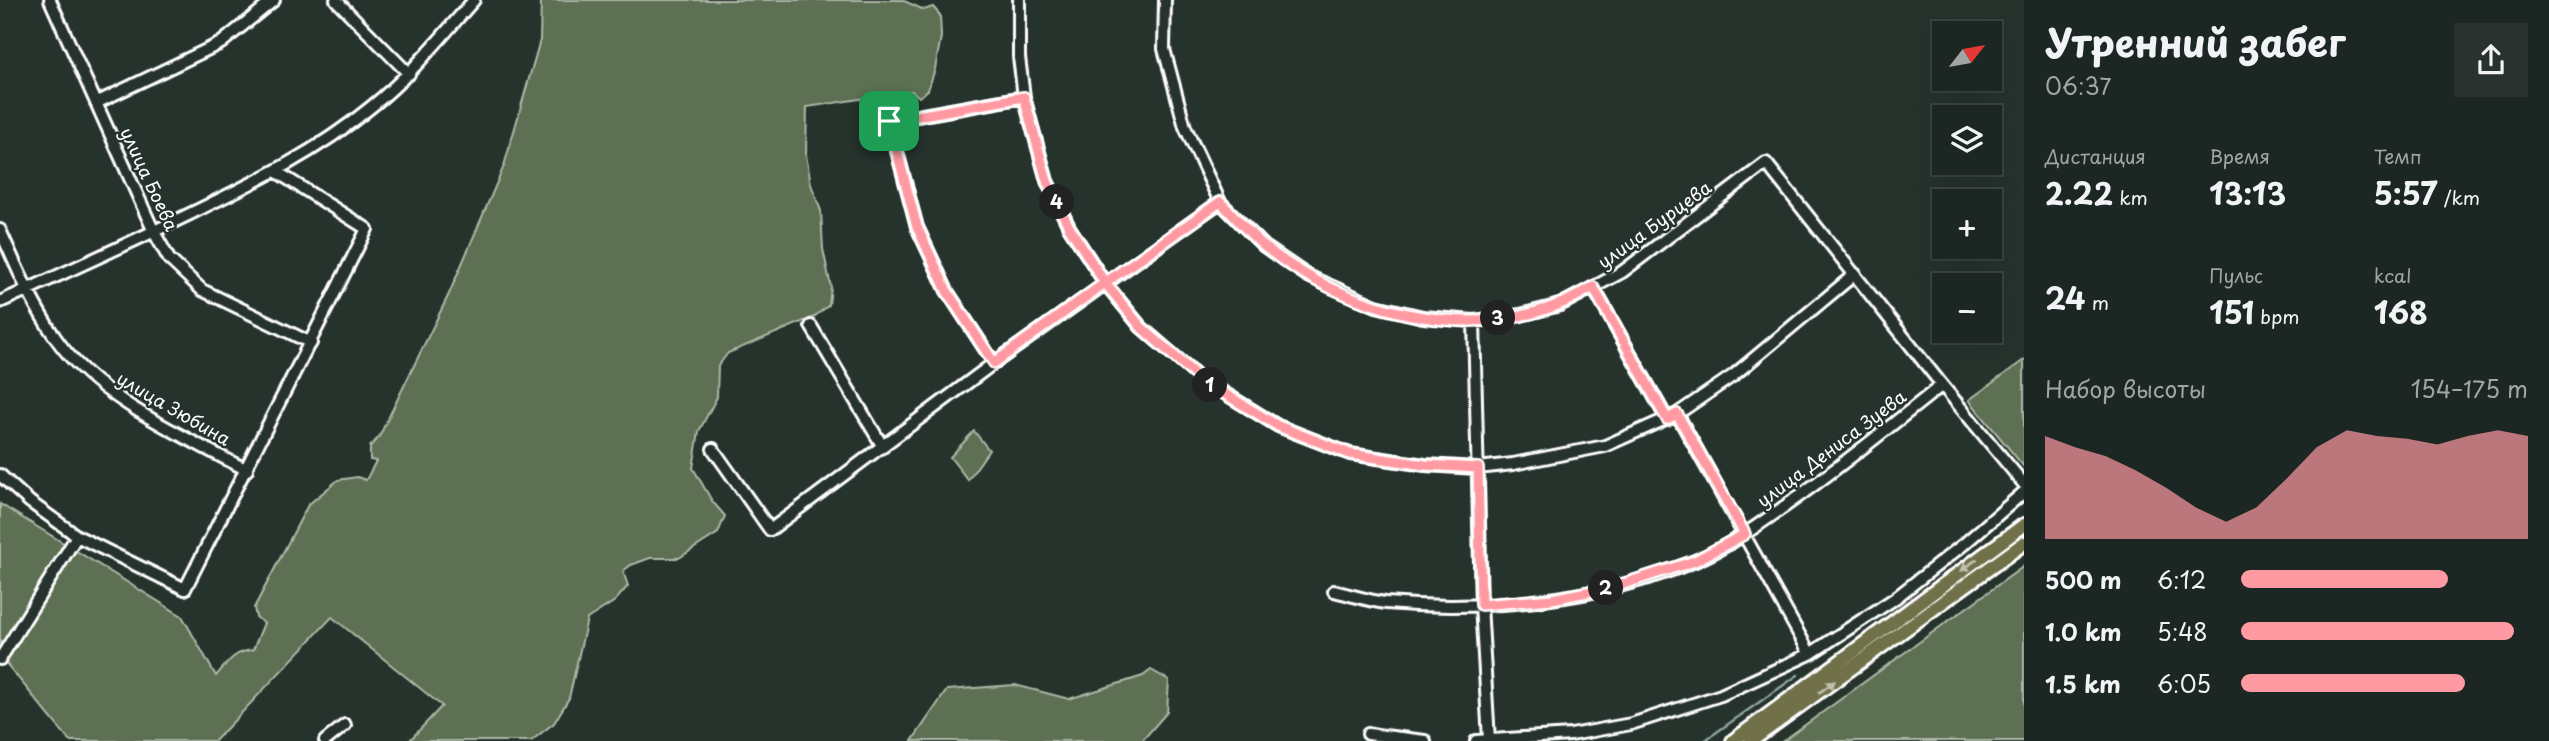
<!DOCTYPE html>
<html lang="ru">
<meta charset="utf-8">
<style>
:root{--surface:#1c2622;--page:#29322f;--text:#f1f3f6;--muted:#a0a5a5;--line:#3a4340;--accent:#ff9aa2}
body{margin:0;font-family:"Playpen Sans",sans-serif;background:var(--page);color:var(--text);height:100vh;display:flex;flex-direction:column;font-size:26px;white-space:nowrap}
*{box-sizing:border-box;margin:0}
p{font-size:23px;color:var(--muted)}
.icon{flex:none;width:38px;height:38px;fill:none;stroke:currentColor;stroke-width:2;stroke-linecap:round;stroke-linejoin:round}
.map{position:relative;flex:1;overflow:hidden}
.sheet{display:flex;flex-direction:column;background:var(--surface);width:525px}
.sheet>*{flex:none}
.needle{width:46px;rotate:59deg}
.controls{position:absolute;left:1932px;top:21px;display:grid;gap:14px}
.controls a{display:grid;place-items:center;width:70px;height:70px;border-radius:0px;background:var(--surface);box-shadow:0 7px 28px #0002,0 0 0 2px var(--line);font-size:35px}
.pin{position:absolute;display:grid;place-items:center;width:60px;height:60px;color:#fff;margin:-30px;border-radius:14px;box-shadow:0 4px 10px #0006}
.km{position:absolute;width:35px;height:35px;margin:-18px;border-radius:50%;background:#222;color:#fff;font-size:19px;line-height:35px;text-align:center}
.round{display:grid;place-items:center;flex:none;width:74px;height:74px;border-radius:0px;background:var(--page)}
.head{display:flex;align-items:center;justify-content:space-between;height:119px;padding:0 21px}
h1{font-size:38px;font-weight:700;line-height:52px}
.stats{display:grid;grid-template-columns:repeat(3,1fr);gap:10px;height:119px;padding:7px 21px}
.stats div{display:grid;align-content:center}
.stats b{font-size:30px;font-weight:700}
.stats small{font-size:19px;font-weight:400}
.stats p{font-size:19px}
.chart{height:196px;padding:14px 21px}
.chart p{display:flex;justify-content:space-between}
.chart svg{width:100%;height:126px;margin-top:7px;fill:var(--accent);opacity:.7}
ul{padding:0 21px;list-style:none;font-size:23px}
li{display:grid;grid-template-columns:112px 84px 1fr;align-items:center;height:52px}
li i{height:18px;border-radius:9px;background:var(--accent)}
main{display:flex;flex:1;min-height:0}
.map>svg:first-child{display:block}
</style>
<main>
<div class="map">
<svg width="2024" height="741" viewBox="0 0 2024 741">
<rect width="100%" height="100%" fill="#26332d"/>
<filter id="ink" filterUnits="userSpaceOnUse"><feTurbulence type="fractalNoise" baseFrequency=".0143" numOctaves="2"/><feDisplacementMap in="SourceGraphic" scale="14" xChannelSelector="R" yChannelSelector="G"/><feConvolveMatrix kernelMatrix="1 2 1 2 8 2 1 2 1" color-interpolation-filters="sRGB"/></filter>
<g filter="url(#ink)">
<path fill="#344342" d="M885,92L887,108L862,113L859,97Z"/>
<path fill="#5d7052" stroke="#aeb8a8" stroke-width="2" d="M541,0H902L924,10L933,7L940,15L941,37L935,69L928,90L919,97L912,91L807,107L806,155L811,184L821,211L823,249L831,287L829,305L814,317L728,353L718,366L717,397L699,431L693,468L712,501L725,516L718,533L679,558H650L631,565L623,571L628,586L615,601L587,619L569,698L554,723L531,741H409L442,706L332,617L215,741H70L0,656V504L182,616L216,676C227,663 234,651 253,650L264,623L256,617L254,608L308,505L338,480L357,477L366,480L376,461L370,460V447L379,437L449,294L504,166L540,40Z
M2024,360V467L1969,400Z
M974,431L989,450L968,480L950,457Z
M2024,566V741H1783Z
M1151,670L1169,680L1167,712L1142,741H912L947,690L1015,685L1069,699L1143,676Z"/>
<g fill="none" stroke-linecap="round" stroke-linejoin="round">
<path stroke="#8ea4a4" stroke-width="2.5" d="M1704,741L1798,675"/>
<defs>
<path id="minor" d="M50,0L154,232L169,259L202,290L311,343
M336,0L409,74
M1019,0V57L1024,97L1047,181L1069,227L1105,283L1141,327L1200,378L1278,426L1350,454L1425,465L1478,468L1513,464L1605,446L1677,414L1734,375L1855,274
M1165,0L1164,49L1185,127L1220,202L1264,246L1308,276L1376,306L1423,317L1474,321L1520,315L1560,305L1622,272L1766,163L1942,385L2024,484
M96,103L221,43L274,0
M0,230C17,268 33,306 57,340C98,399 185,437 247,470
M1593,287L1667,419
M0,302C66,272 133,242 198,210C259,180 318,151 371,107C410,76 441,37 474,0
M1474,321L1481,605L1489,740
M811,326L883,447
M994,363L947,291L917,227L889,121L1024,97
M1677,414L1810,654
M713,449L770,530L994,363L1220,202
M0,475L30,502L77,536L185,589L367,229L277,172
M1334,591C1351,595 1369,601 1386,603C1486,612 1602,600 1695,561C1726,548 1754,528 1781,509C1837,470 1889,427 1942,385
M0,659L77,536
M1368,734L1425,741
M325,741L345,725
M1476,741L1571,735L1631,724L1721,695L1810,654L1894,599L1964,544L2024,492"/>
<path id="major" d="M1733,741L2024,525
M1751,741L2024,543"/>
</defs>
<use href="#minor" stroke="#fff" stroke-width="16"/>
<use href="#major" stroke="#fff" stroke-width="18"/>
<use href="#minor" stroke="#26332d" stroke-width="10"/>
<use href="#major" stroke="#70704a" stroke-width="12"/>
</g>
<defs><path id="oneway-solid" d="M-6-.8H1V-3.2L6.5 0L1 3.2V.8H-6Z" transform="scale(1.75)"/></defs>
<g fill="#bfbfae">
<use href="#oneway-solid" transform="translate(1969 565) rotate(143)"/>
<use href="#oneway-solid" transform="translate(1827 687) rotate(-36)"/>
</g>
</g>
<g fill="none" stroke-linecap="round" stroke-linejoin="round" filter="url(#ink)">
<defs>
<path id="route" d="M889,121L917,227L947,291L994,363L1105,283L1141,327L1200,379L1278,426L1350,454L1425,465L1478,468L1481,605L1552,599L1617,586L1695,561L1745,534L1677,414L1667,419L1593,287C1582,293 1571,300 1560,304C1463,343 1344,310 1265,247C1249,234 1235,216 1220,202L1105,283L1069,227L1047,181L1024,97L889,121"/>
</defs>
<use href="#route" stroke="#fff" stroke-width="14"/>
<use href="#route" stroke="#ff9aa2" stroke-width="9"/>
</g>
<g text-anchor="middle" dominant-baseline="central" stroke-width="5" stroke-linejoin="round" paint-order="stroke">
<g font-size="18" fill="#fff" stroke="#26332d">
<text transform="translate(150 179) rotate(65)">улица Боева</text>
<text transform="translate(1654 224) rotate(-36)">улица Бурцева</text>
<text transform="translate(174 408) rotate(30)">улица Зюбина</text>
<text transform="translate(1831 448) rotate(-37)">улица Дениса Зуева</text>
</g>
</g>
</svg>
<div class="controls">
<a><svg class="needle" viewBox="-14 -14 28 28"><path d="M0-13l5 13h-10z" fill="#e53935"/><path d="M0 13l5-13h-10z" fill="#a0a5a5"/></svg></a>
<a><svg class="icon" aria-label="layers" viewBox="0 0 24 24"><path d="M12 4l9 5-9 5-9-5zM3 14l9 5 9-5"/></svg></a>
<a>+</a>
<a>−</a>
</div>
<div class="pin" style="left:889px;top:121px;background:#1e9e55"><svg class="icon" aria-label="arrive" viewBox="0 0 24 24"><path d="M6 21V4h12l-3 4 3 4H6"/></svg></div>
<b class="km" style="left:1210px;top:385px">1</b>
<b class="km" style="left:1606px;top:588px">2</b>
<b class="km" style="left:1498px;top:318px">3</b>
<b class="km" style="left:1057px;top:202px">4</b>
</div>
<section class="sheet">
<div class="head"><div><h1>Утренний забег</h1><p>06:37</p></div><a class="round"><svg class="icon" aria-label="share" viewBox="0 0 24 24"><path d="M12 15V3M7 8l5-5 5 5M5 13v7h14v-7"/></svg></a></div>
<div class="stats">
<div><p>Дистанция</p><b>2.22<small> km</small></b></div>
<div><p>Время</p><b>13:13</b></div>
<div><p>Темп</p><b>5:57<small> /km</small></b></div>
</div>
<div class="stats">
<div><b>24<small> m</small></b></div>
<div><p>Пульс</p><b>151<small> bpm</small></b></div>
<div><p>kcal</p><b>168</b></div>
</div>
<div class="chart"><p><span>Набор высоты</span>154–175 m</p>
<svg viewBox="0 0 160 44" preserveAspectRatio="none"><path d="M0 44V8L10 12L20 15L30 20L40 26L50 33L60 38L70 33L80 23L90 12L100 6L110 8L120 9L130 11L140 8L150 6L160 8V44z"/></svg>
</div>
<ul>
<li><b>500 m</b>6:12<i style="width:72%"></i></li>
<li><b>1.0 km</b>5:48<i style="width:95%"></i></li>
<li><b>1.5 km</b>6:05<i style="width:78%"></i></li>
</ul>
</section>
</main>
